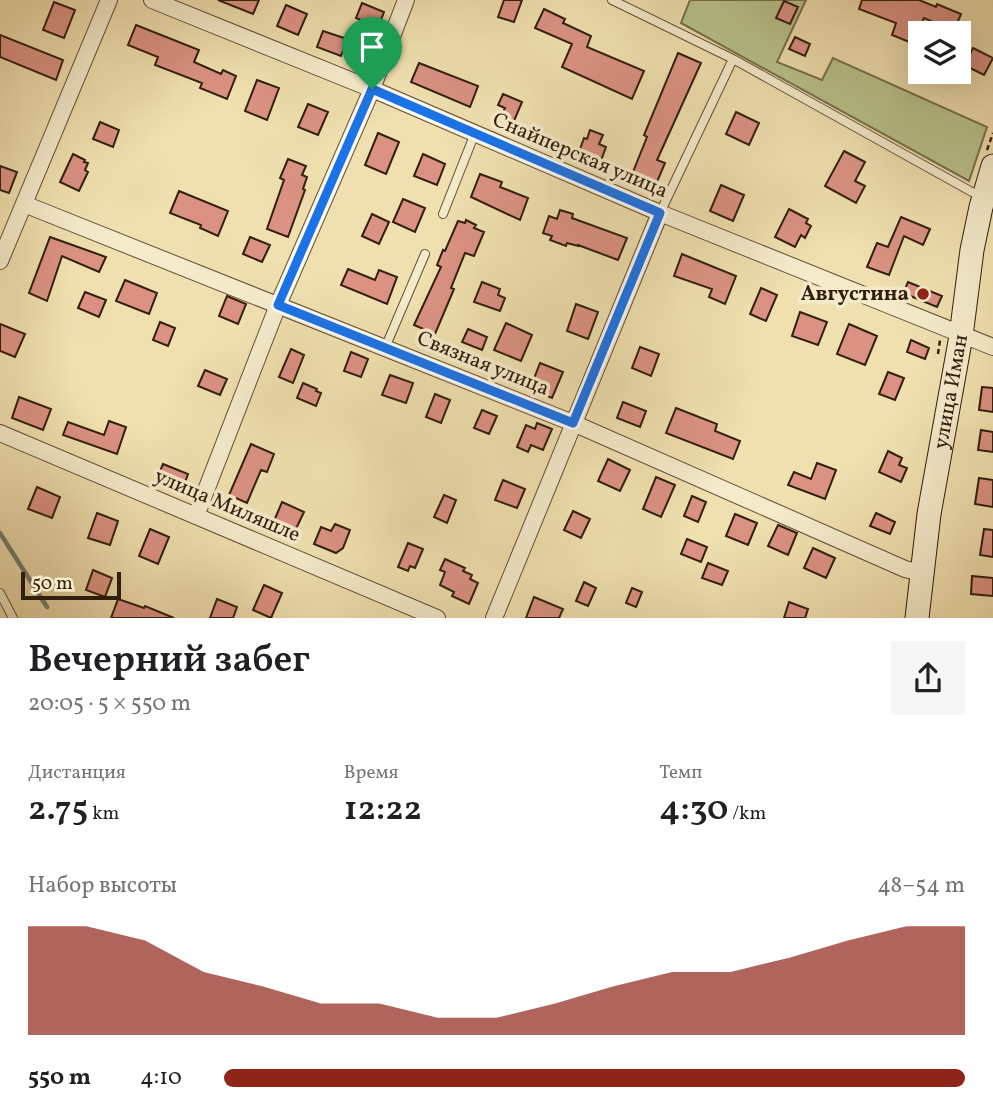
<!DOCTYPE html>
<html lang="ru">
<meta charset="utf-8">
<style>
:root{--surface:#fff;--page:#f6f6f6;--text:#202124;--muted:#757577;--accent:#8f2418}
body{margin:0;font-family:Vollkorn,serif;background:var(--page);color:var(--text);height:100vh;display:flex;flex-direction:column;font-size:26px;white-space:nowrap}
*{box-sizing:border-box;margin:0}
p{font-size:23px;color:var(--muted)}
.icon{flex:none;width:38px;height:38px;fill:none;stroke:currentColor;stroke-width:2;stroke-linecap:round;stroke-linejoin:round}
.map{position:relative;height:618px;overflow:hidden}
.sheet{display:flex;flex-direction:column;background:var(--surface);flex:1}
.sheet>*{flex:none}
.tools{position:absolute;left:908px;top:21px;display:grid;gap:14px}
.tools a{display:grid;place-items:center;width:63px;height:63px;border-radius:0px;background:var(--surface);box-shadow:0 7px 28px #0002;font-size:35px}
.scale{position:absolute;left:21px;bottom:18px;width:100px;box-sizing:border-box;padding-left:7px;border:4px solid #311e0d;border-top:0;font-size:19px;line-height:24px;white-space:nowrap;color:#311e0d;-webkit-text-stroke:5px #f5ebcb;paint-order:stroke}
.pin{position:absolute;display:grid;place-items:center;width:60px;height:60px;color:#fff;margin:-72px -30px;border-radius:50% 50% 50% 0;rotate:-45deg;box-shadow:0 0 7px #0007}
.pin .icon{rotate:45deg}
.round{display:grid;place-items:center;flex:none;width:74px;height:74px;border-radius:0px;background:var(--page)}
.summary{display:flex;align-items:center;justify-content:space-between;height:119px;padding:0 28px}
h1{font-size:38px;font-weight:600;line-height:52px}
.figures{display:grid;grid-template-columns:repeat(3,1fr);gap:10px;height:119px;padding:7px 28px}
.figures div{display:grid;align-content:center}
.figures b{font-size:35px;font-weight:600}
.figures small{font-size:19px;font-weight:400}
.figures p{font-size:19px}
.chart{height:196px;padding:14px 28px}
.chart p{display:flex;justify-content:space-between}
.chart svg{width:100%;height:126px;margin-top:7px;fill:var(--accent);opacity:.7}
ul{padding:0 28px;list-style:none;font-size:23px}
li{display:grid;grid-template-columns:112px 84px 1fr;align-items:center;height:52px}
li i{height:18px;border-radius:9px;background:var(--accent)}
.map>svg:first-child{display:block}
</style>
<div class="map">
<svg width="993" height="618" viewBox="0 0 993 618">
<rect width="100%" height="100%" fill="#f0e0af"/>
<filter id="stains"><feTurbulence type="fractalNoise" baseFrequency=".00286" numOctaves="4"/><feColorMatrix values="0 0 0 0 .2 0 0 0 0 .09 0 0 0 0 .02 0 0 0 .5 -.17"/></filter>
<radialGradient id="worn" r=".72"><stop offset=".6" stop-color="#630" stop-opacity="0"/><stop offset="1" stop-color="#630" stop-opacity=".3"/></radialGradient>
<path fill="#b9c28b" stroke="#75704c" stroke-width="2" d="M690,0H806L777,62L822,80L833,58L987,127L969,181L681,23Z"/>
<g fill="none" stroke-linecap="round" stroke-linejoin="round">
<path stroke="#717d6f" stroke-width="4.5" d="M0,533L47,607"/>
</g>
<path fill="#db9283" stroke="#311e0d" stroke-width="2" d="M218,0H259L253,14Z
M504,0H522L514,22L498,17Z
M862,0H919L936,7L937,4L961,14L954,31L924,18L914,44L892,35L896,23L859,9Z
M784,1L798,7L790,24L776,18Z
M54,2L75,10L64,38L43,30Z
M362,3L384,12L378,27L356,18Z
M286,5L307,14L298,35L277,26Z
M544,9L565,19L563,23L591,36L587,47L644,71L632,99L562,67L572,44L535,28Z
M136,25L199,50L194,62L221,74L223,70L236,76L227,99L200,88L202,83L155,65L158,57L128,45Z
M323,31L347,39L341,56L317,47Z
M0,35L63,60L56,80L0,57Z
M795,37L810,44L805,56L789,49Z
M973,48L993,58L984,75L964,65Z
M678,53L701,63L657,160L665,163L657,182L633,172L647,137L644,135Z
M419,63L478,86L470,107L411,82Z
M257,80L279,88L267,120L245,111Z
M503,94L522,102L514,121L501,116L505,108L498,105Z
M308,104L328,112L318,135L298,127Z
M736,112L759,123L749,145L726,134Z
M100,122L119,130L113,147L93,139Z
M590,130L603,135L599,144L606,147L599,166L577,158L584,138L587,139Z
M378,133L399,142L386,174L365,165Z
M844,151L865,162L855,181L865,186L856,203L825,186Z
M73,154L85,160L84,162L88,163L85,170L88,172L79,191L60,182Z
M423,154L445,164L437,185L414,176Z
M288,159L306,166L302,175L307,177L303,189L305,190L288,237L267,229L284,180L280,178Z
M0,166L17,172L9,193L0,190Z
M480,174L502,182L500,187L528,198L520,220L471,197Z
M721,185L744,195L733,221L710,211Z
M179,191L228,211L218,236L200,228L201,225L170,213Z
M403,199L425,208L415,232L393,222Z
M789,209L808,219L806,223L811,226L805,238L801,235L795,247L775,237Z
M560,210L573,214L572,218L627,238L618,260L578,245V246L567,243L566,246L550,240L552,236L543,233L549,216L557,219Z
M372,214L389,222L379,244L362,236Z
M901,217L930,229L923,245L904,236L889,275L867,267L877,243L888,247Z
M466,220L476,225L474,228L484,232L474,256L465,253L451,288L454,289L435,334L414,325L441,267L437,265L443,250L445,251L458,221L465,223Z
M50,237L106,257L99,272L62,256L47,301L29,293Z
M250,237L270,245L262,262L243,254Z
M682,254L736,276L725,304L709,297L712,289L674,276Z
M348,269L375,280L379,270L397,277L387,304L341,285Z
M125,280L157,293L149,314L116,301Z
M482,282L500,289L498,295L505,298L500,311L474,302Z
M908,282L942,296L937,307L903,293Z
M761,288L777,295L766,321L750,314Z
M85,292L106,300L99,317L78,308Z
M227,296L246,304L238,324L219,316Z
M576,304L598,312L588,339L567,331Z
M800,312L827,322L818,345L792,336Z
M160,322L175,328L168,346L153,340Z
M506,323L532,335L521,361L494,350Z
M0,324L25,334L15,357L0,351Z
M849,324L877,336L865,365L837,354Z
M468,329L487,337L482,350L462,342Z
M911,340L929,348L925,359L907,352Z
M640,347L659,354L651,376L632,368Z
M291,349L304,355L293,383L279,377Z
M351,352L368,359L361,377L344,371Z
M540,363L563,372L552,398L530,389Z
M205,370L227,379L220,395L198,386Z
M888,372L904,378L895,400L879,394Z
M390,375L413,383L406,403L382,395Z
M303,383L317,389L316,391L321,393L316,406L297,398Z
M982,387L993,388V412L979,410Z
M435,394L450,400L441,423L426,417Z
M19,397L51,409L43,430L12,418Z
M623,402L646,411L640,427L617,418Z
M676,408L717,424L715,431L740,441L733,459L666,433Z
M482,410L497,416L489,434L474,428Z
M109,421L126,427L117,454L63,435L68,422L104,435Z
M537,423L552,429L543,450L531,445L528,452L517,447L526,425L535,429Z
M981,430L993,432V452L978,450Z
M251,444L274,454L267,472L261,470L247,503L229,495Z
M888,451L902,458L899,465L907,468L901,482L879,472Z
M608,459L630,470L620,491L598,481Z
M817,463L836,470L825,499L788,485L794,472L811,479Z
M163,464L188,474L183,488L157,478Z
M656,477L675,485L661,517L643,509Z
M979,478L993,480V507L975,504Z
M503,480L525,489L517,508L495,500Z
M37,487L60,497L52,518L28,509Z
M444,495L456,500L447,523L434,517Z
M692,496L706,502L698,522L684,516Z
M282,502L304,512L295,531L274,521Z
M573,511L590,519L581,538L564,530Z
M97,513L118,521L110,545L88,538Z
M876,513L895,522L890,534L870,526Z
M735,514L757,523L748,545L726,536Z
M335,524L350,530L343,548L336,553L314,544L321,527L331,531Z
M778,525L797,533L788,555L768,546Z
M150,529L169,537L158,564L139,556Z
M984,529L993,530V557L980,555Z
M687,539L707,547L701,562L681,554Z
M408,543L423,549L415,568L410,566L408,571L398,567Z
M813,548L835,558L826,578L804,568Z
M445,559L465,568L463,571L472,575L470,579L478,583L469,604L452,596L454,592L440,585L445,572L440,570Z
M708,563L728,571L722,585L702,578Z
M93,570L112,578L105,597L86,590Z
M972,576L993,578V596L971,594Z
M584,582L596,588L588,606L576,601Z
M264,585L282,593L271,618L253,610Z
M632,588L642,592L636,607L626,603Z
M534,597L563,609L559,618H526Z
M118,599L144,608L145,606L174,618H111Z
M217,599L237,607L233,618H210Z
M789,602L808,609L805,618H784Z"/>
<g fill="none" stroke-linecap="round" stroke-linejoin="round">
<defs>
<path id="lane" d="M612,0L733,59L981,197
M660,213L733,59
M443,214L475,133
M385,348L425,254
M0,593L13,618"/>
<path id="street" d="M152,0L372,89L660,213L993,347
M24,204L573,423L905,569L921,573
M0,261L109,0
M0,433L437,618
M196,516L278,305L372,89L406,0
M494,618L660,213"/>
<g id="secondary">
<path id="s1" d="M917,618L929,514L961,336L972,250L981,207L993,166"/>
</g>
</defs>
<use href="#lane" stroke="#614e36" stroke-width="10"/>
<use href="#street" stroke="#614e36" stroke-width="18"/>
<use href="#secondary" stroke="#311e0d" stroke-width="25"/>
<path stroke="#311e0d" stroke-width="2.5" stroke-dasharray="5 3.5" stroke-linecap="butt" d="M987,150L993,133
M938,354L940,340"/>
<use href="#lane" stroke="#f5ebcb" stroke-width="8"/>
<use href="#street" stroke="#f5ebcb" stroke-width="16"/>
<use href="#secondary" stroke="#f5ebcb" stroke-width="23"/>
</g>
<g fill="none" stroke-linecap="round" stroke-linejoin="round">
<defs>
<path id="route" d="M372,89L660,213L573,423L278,305Z"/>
</defs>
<use href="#route" stroke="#fff" stroke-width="14"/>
<use href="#route" stroke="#1a73e8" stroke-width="9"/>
</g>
<circle fill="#8f2418" stroke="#f5ebcb" stroke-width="2.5" cx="923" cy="294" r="7"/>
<g text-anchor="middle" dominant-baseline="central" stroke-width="7" stroke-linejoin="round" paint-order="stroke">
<g font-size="21" fill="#311e0d" stroke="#f5ebcb">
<text transform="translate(580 156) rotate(23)">Снайперская улица</text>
<text transform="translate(483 364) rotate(22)">Связная улица</text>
<text stroke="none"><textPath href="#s1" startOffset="229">улица Иман</textPath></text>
<text transform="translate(227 506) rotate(23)">улица Миляшле</text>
</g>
<g font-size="21" font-weight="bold" fill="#311e0d" stroke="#f5ebcb" text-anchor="end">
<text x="909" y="294">Августина</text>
</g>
</g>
<rect width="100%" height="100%" filter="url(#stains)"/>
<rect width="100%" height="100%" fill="url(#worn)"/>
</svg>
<div class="tools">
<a><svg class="icon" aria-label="layers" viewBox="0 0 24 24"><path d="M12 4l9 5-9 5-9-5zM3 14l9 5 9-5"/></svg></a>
</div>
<div class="scale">50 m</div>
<div class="pin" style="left:372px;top:89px;background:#1e9e55"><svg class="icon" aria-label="arrive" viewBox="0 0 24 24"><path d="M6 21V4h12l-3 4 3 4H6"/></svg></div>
</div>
<section class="sheet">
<div class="summary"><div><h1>Вечерний забег</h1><p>20:05 · 5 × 550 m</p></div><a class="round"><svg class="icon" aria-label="share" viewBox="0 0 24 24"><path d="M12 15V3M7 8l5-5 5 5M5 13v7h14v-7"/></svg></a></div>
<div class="figures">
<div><p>Дистанция</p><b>2.75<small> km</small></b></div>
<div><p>Время</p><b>12:22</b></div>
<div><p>Темп</p><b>4:30<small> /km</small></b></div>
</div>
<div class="chart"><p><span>Набор высоты</span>48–54 m</p>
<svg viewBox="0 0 160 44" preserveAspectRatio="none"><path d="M0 44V6L10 6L20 11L30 22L40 27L50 33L60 33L70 38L80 38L90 33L100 27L110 22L120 22L130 17L140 11L150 6L160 6V44z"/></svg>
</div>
<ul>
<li><b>550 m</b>4:10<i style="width:100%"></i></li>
</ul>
</section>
